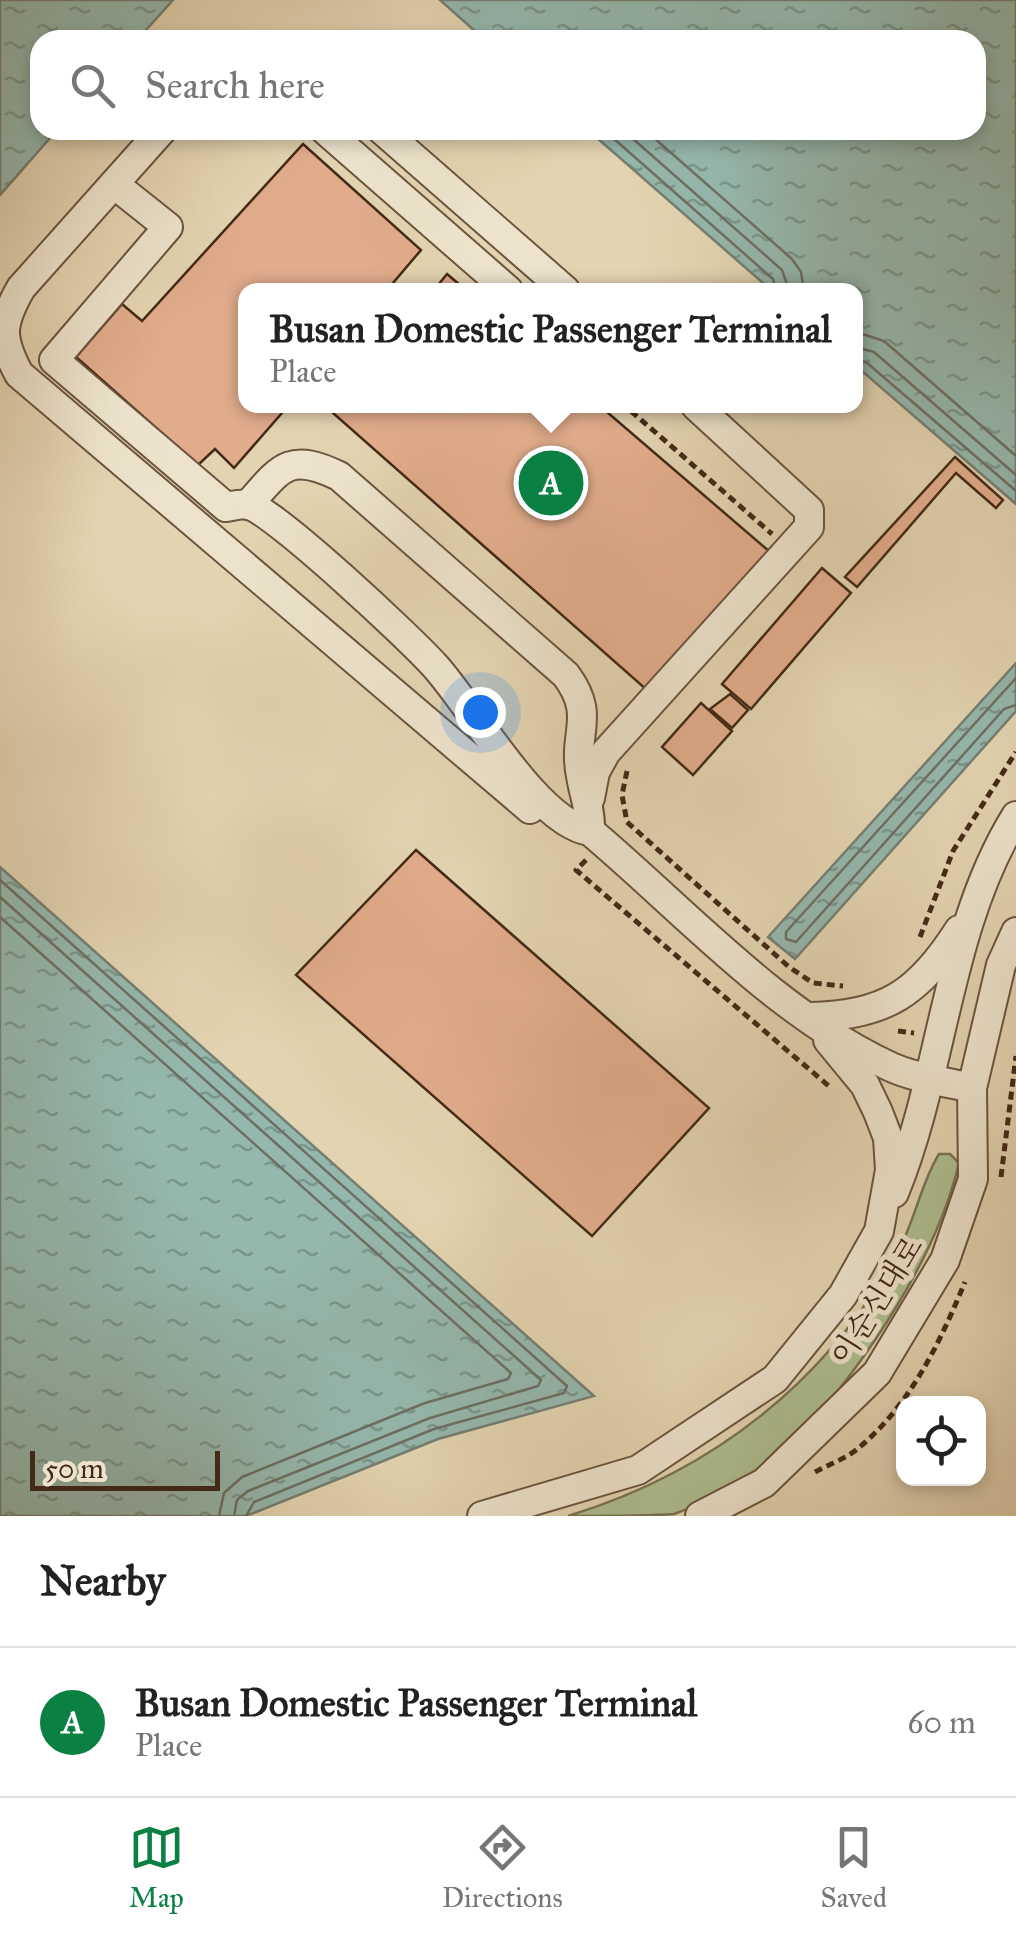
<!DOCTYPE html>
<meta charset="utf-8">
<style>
:root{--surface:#fff;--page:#f6f6f6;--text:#222;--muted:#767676;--line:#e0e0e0;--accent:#0b8043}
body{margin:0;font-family:"IM FELL Great Primer","Noto Serif KR",serif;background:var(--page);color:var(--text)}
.controls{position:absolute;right:30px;bottom:30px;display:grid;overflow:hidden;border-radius:20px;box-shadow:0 5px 15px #0003}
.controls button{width:90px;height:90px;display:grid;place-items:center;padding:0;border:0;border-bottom:2px solid var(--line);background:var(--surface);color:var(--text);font:50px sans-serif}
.scale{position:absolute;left:30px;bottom:25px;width:190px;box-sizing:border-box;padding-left:10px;border:5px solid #442917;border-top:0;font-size:28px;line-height:35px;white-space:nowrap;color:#442917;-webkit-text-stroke:8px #ede3cc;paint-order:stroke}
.you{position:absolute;left:480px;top:712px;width:35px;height:35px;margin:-25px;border:8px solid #fff;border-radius:50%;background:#1a73e8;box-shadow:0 0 0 15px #1a73e833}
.badge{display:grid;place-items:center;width:65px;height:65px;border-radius:50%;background:var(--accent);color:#fff;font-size:32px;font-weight:700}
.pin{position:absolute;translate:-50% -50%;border:5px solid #fff;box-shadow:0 2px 10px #0006}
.popup{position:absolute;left:238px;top:283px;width:625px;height:130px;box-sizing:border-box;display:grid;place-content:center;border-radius:20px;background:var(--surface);filter:drop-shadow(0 2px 8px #0005);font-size:32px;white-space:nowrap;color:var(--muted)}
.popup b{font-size:38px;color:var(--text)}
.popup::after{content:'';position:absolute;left:50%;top:100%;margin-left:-20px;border:20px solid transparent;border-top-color:var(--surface)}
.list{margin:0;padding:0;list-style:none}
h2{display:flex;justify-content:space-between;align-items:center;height:130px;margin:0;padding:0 40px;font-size:42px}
h2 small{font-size:32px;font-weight:400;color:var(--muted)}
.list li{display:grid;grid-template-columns:65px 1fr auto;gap:30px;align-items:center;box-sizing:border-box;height:150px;padding:0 40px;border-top:2px solid var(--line)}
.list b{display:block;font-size:38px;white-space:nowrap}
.list p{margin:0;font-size:32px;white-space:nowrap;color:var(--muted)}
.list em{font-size:32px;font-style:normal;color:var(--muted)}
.icon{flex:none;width:55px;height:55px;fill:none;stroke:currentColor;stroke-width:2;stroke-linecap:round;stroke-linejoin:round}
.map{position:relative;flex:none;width:1016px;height:1516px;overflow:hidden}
.search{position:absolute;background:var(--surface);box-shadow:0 5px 15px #0003;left:30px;right:30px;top:30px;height:110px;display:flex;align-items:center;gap:25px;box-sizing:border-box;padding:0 35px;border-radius:30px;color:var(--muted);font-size:38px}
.sheet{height:280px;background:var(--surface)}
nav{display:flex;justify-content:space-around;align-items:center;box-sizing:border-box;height:140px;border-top:2px solid var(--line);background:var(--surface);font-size:28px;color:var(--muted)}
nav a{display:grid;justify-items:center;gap:5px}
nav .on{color:var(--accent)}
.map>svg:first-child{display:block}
</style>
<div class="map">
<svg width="1016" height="1516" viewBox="0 0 1016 1516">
<defs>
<pattern id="water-ripples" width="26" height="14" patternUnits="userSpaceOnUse" patternTransform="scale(2.5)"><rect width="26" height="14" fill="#95b8ae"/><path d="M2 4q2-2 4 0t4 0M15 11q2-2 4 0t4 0" fill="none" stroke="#7b968d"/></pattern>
</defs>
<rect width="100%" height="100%" fill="#e3d4b1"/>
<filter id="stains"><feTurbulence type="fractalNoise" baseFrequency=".002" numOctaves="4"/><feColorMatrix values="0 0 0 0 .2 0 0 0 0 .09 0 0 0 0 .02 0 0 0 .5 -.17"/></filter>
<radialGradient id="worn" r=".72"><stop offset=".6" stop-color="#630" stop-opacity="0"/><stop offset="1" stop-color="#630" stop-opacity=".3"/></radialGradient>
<path fill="#aebe90" stroke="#797454" stroke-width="2.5" d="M939,1154H950L959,1163C937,1257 867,1361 803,1432C776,1461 712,1501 674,1514C649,1516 596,1516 568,1516C712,1472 831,1380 901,1245C916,1216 922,1181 939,1154Z"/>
<g fill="url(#water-ripples)" stroke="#757f72" stroke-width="2.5">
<polygon points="0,0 173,0 137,40 40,40 40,130 57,130 0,195"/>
<polygon points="440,0 1016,0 1016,504 856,366 856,290 771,290 588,130 976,130 976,40 485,40"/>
<polygon points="1016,663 1016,711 795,959 768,937"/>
<polygon points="0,867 594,1396 438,1439 246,1516 0,1516"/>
</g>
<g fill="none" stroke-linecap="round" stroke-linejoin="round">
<g stroke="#6c7062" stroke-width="2.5">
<polyline points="604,130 773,279 776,290"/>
<polyline points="623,130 782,270 789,290"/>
<polyline points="645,130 792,259 801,272 804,290"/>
<polyline points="856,332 884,341 1016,456"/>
<polyline points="856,347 874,352 1016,475"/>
<polyline points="856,360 866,362 1016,491"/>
<polyline points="1016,678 786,932 786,939 796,942 1004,709 1016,705"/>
<polyline points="0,880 567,1386 564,1393 434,1429 254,1502 246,1516"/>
<polyline points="0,897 541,1380 538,1386 430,1418 248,1491 237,1500 234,1516"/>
<polyline points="0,917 511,1373 508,1379 425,1403 242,1477 224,1493 219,1516"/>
</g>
</g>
<g fill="#e1ac8b" stroke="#442917" stroke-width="2.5">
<polygon points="303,144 421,250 387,290 246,290 246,406 288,406 234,468 215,449 198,465 76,357 122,304 142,321"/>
<polygon points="447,274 466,290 434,290"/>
<polygon points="340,406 600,406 770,552 648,691 333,413"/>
<polygon points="955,457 1003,500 996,508 956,473 857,587 845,577"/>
<polygon points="822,568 851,593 751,709 722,684"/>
<polygon points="730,694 748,710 732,728 710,709"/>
<polygon points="701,703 732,731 693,775 662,747"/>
<polygon points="416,850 709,1108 592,1236 296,975"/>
</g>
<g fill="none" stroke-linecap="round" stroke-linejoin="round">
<g stroke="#6c543e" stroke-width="32">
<g id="minor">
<path d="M162,130L21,288C0,325 0,338 19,374L530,809"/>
<polyline points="325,130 508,290"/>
<polyline points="382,130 565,290"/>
<path d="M114,184L168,227L54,360L226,507C232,506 243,503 249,505C275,512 411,639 435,666C471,705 537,824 590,831C686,912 776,1014 891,1067C915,1078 946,1082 972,1088"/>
<path d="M248,505C281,467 289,452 339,476L566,675C597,717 572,732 581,776C584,796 591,810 590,831"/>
<polyline points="590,798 595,772 606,752 809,527 809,510 696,406"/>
<path d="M810,1017C885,1016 919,993 959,930"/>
<path d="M894,1193C944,1071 946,929 1016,816"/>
<polyline points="482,1516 638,1470 775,1379 843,1295 879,1231 890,1170 888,1138 878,1112 865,1085 828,1040"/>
<polyline points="700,1516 764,1483 877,1373 945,1260 973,1179 972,1088 1001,965 1016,932"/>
</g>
</g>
<g stroke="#442917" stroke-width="5" stroke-dasharray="8 5" stroke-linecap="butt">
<polyline points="631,411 772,534"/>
<polyline points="627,771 622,795 627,822 789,967 813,983 843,986"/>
<polyline points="586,860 576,870 830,1087"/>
<polyline points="920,937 953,851 1016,752"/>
<polyline points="898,1031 914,1033"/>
<polyline points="1001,1177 1016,1056"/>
<path d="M815,1472C830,1464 850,1457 862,1445C912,1402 940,1342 965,1282"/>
</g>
<use href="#minor" stroke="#ede3cc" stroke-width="28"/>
</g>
<g text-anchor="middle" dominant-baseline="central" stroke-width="10" stroke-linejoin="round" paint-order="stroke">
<g font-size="30" fill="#442917" stroke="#ede3cc">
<text transform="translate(877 1301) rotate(-58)">이순신대로</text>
</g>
</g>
<rect width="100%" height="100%" filter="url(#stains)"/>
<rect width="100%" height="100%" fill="url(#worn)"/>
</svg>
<div class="controls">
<button><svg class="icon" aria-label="locate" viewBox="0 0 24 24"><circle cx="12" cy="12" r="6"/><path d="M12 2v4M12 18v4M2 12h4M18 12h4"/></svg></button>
</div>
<div class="scale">50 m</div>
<div class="you"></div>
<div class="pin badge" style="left:551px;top:483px">A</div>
<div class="popup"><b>Busan Domestic Passenger Terminal</b>Place</div>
<div class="search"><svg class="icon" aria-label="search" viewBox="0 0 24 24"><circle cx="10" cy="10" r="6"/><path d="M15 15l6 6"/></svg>Search here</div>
</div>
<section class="sheet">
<h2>Nearby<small></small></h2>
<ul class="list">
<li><span class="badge">A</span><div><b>Busan Domestic Passenger Terminal</b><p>Place</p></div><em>60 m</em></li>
</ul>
</section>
<nav>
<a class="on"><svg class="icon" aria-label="map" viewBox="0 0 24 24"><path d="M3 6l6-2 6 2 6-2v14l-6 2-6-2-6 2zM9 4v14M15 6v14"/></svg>Map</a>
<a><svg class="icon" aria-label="directions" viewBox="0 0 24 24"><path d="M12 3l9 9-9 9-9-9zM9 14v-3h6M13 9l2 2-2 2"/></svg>Directions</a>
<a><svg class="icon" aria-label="saved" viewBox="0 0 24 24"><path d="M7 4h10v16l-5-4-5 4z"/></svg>Saved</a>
</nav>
